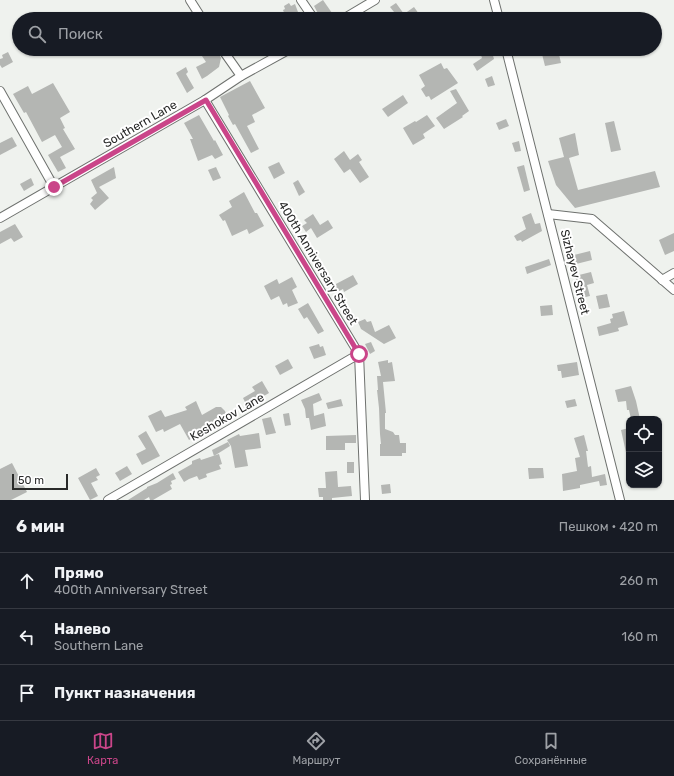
<!DOCTYPE html>
<html lang="ru">
<meta charset="utf-8">
<style>
:root{--surface:#171b24;--page:#20242c;--text:#f1f3f6;--muted:#9ea1a6;--line:#363941;--accent:#ca4589}
body{margin:0;font-family:Rubik,sans-serif;background:var(--page);color:var(--text)}
.controls{position:absolute;right:12px;bottom:12px;display:grid;overflow:hidden;border-radius:8px;box-shadow:0 1px 3px #0004}
.controls button{width:36px;height:36px;display:grid;place-items:center;padding:0;border:0;border-bottom:1px solid var(--line);background:var(--surface);color:var(--text);font:20px sans-serif}
.scale{position:absolute;left:12px;bottom:10px;width:56px;box-sizing:border-box;padding-left:4px;border:2px solid #292a29;border-top:0;font-size:11px;line-height:14px;white-space:nowrap;color:#292a29;-webkit-text-stroke:3px #fff;paint-order:stroke}
.stop{position:absolute;width:12px;height:12px;margin:-9px;border:3px solid #ca4589;border-radius:50%;background:#fff}
.stop.end{background:#ca4589;border-color:#fff;box-shadow:0 1px 4px #0008}
.list{margin:0;padding:0;list-style:none}
h2{display:flex;justify-content:space-between;align-items:center;height:52px;margin:0;padding:0 16px;font-size:17px}
h2 small{font-size:13px;font-weight:400;color:var(--muted)}
.list li{display:grid;grid-template-columns:26px 1fr auto;gap:12px;align-items:center;box-sizing:border-box;height:56px;padding:0 16px;border-top:1px solid var(--line)}
.list b{display:block;font-size:15px;white-space:nowrap}
.list p{margin:0;font-size:13px;white-space:nowrap;color:var(--muted)}
.list em{font-size:13px;font-style:normal;color:var(--muted)}
.icon{flex:none;width:22px;height:22px;fill:none;stroke:currentColor;stroke-width:2;stroke-linecap:round;stroke-linejoin:round}
.map{position:relative;flex:none;width:674px;height:500px;overflow:hidden}
.search{position:absolute;background:var(--surface);box-shadow:0 1px 3px #0004;left:12px;right:12px;top:12px;height:44px;display:flex;align-items:center;gap:10px;box-sizing:border-box;padding:0 14px;border-radius:22px;color:var(--muted);font-size:15px}
.sheet{height:220px;background:var(--surface)}
nav{display:flex;justify-content:space-around;align-items:center;box-sizing:border-box;height:56px;border-top:1px solid var(--line);background:var(--surface);font-size:11px;color:var(--muted)}
nav a{display:grid;justify-items:center;gap:2px}
nav .on{color:var(--accent)}
.map>svg:first-child{display:block}
</style>
<div class="map">
<svg width="674" height="500" viewBox="0 0 674 500">
<rect width="100%" height="100%" fill="#eff2ee"/>
<g fill="#b4b6b3">
<polygon points="323,0 332,13 321,19 314,6"/>
<polygon points="289,3 291,6 295,4 298,12 286,18 283,10 285,9 284,6"/>
<polygon points="396,3 404,14 414,7 419,14 412,19 380,19 394,12 390,7"/>
<polygon points="205,49 216,49 221,58 219,67 207,76 202,79 196,67 206,62 200,53"/>
<polygon points="479,49 491,49 494,59 477,71 473,64 482,58"/>
<polygon points="558,50 561,63 545,66 542,54"/>
<polygon points="8,52 13,62 2,68 0,65 0,59 3,58 2,55"/>
<polygon points="441,63 444,69 447,68 458,83 431,100 429,96 426,97 421,89 425,86 419,75"/>
<polygon points="186,67 188,72 186,74 194,88 187,93 176,73"/>
<polygon points="492,76 495,85 488,87 485,79"/>
<polygon points="250,81 265,108 252,115 255,122 247,126 259,149 251,153 235,124 233,125 228,116 229,115 220,97"/>
<polygon points="53,83 70,112 60,118 65,128 63,129 75,149 60,157 66,168 58,172 48,155 62,147 55,135 42,142 26,112 24,113 13,94 28,86 32,94"/>
<polygon points="456,89 469,111 462,116 463,117 444,129 436,118 457,103 450,91"/>
<polygon points="403,95 408,103 388,117 382,109"/>
<polygon points="199,115 214,141 215,140 223,155 215,159 212,155 198,161 190,139 193,139 184,123"/>
<polygon points="427,115 435,126 423,134 425,138 413,145 403,128 415,121 416,122"/>
<polygon points="506,119 509,126 499,130 496,123"/>
<polygon points="614,121 621,150 611,152 605,123"/>
<polygon points="575,133 579,155 569,158 578,190 655,171 660,187 575,208 556,185 548,161 564,157 559,138"/>
<polygon points="12,137 17,146 0,155 0,143"/>
<polygon points="519,141 521,151 515,152 512,143"/>
<polygon points="344,151 350,160 358,154 362,160 359,162 369,177 360,183 350,169 344,173 334,159"/>
<polygon points="279,162 285,173 274,179 268,167"/>
<polygon points="524,165 530,190 524,192 517,167"/>
<polygon points="114,167 116,178 99,187 109,198 95,210 90,204 93,200 91,198 97,193 91,180"/>
<polygon points="216,167 221,178 213,181 208,170"/>
<polygon points="31,178 34,185 24,191 20,184"/>
<polygon points="298,180 305,192 299,196 293,183"/>
<polygon points="244,192 255,213 257,213 264,226 249,234 247,229 232,236 225,220 223,221 219,215 232,207 229,201"/>
<polygon points="531,213 535,224 540,223 542,231 522,242 521,240 517,241 514,236 526,229 522,217"/>
<polygon points="313,214 320,225 328,220 333,228 317,238 311,228 306,232 302,226 307,223 304,220"/>
<polygon points="15,224 23,237 14,242 11,238 0,244 0,232"/>
<polygon points="674,233 674,251 665,255 659,240"/>
<polygon points="590,251 592,260 572,265 570,256"/>
<polygon points="549,259 551,265 527,274 525,267"/>
<polygon points="591,272 594,283 587,285 590,296 581,298 575,276"/>
<polygon points="353,275 358,284 344,292 343,289 337,292 334,285"/>
<polygon points="292,277 297,287 292,290 298,303 288,307 287,303 283,305 279,296 271,300 264,286 277,279 279,284"/>
<polygon points="607,294 610,307 599,309 596,296"/>
<polygon points="308,303 324,331 318,334 307,317 304,319 298,309"/>
<polygon points="552,305 553,315 541,316 540,306"/>
<polygon points="624,311 628,325 618,328 619,331 599,336 597,327 611,323 610,319 613,318 612,314"/>
<polygon points="365,319 367,322 371,321 375,332 389,325 396,338 384,344 361,329 358,322"/>
<polygon points="371,342 375,351 370,354 365,344"/>
<polygon points="319,344 320,347 323,346 326,355 314,359 309,347"/>
<polygon points="288,359 293,368 280,375 275,366"/>
<polygon points="388,360 388,363 392,362 395,381 383,382 386,413 385,413 385,429 393,432 395,435 399,435 400,443 406,443 406,453 402,453 402,456 380,456 380,444 381,444 380,434 379,408 377,390 378,390 377,376 381,376 378,362"/>
<polygon points="577,362 579,375 562,378 561,371 558,371 557,365"/>
<polygon points="262,381 269,393 247,406 243,398 255,391 252,387"/>
<polygon points="631,386 636,401 640,419 631,419 629,410 627,410 626,401 618,402 615,390"/>
<polygon points="319,393 322,400 313,404 314,416 324,413 326,426 311,430 309,418 306,418 305,409 301,400"/>
<polygon points="341,399 343,406 328,409 326,403"/>
<polygon points="575,399 577,406 567,408 565,401"/>
<polygon points="196,401 202,415 216,407 221,407 225,411 228,418 193,436 194,437 189,440 180,424 164,432 163,429 156,432 148,416 161,410 165,417 187,410 185,407"/>
<polygon points="289,413 291,425 285,426 283,414"/>
<polygon points="271,417 276,433 266,435 262,419"/>
<polygon points="629,428 629,457 627,457 621,430"/>
<polygon points="146,431 160,456 142,465 136,454 146,449 138,436"/>
<polygon points="259,433 261,448 245,450 248,466 235,468 231,446 227,440 239,434 240,436"/>
<polygon points="356,435 356,443 345,443 345,450 326,450 326,436"/>
<polygon points="584,435 588,451 586,451 588,467 591,466 592,477 605,474 607,485 600,486 599,481 580,485 580,488 563,491 562,474 577,471 575,458 580,457 574,438"/>
<polygon points="228,442 230,446 214,456 212,450"/>
<polygon points="219,454 222,464 219,465 221,469 206,474 207,477 199,480 197,476 189,479 184,482 178,472 192,464 192,461 200,458 201,460"/>
<rect x="347" y="462" width="7" height="11"/>
<polygon points="12,463 27,492 11,500 0,500 0,469"/>
<polygon points="127,466 132,474 120,481 115,473"/>
<polygon points="96,468 100,475 96,477 98,480 91,483 98,496 90,500 78,478"/>
<polygon points="528,468 543,468 544,478 529,479"/>
<polygon points="337,471 338,487 351,486 352,496 332,498 332,500 323,500 323,497 319,497 318,488 326,488 325,472"/>
<polygon points="173,473 176,479 171,481 172,484 170,485 172,489 153,500 150,500 149,497 144,500 128,500 147,488 147,487 157,483"/>
<polygon points="390,484 391,493 382,494 381,485"/>
</g>
<g fill="none" stroke-linecap="round" stroke-linejoin="round">
<g stroke="#6e716e" stroke-width="10">
<g id="street">
<polyline points="190,0 202,19"/>
<polyline points="301,0 314,19"/>
<polyline points="494,0 499,19"/>
<polyline points="343,19 375,0"/>
<polyline points="222,49 241,76"/>
<polyline points="506,49 620,500"/>
<polyline points="0,91 54,187"/>
<polyline points="205,100 359,354 365,500"/>
<polyline points="548,214 592,219 674,290"/>
<polyline points="0,218 205,100 241,76 290,49"/>
<polyline points="662,280 674,273"/>
<polyline points="108,500 359,354"/>
</g>
</g>
<use href="#street" stroke="#fff" stroke-width="8"/>
</g>
<g fill="none" stroke-linecap="round" stroke-linejoin="round">
<polyline stroke="#ca4589" stroke-width="5" points="54,187 206,100 359,354"/>
</g>
<g text-anchor="middle" dominant-baseline="central" stroke-width="4" stroke-linejoin="round" paint-order="stroke">
<g font-size="12" fill="#292a29" stroke="#fff">
<text transform="translate(140 124) rotate(-30)">Southern Lane</text>
<text transform="translate(318 263) rotate(59)">400th Anniversary Street</text>
<text transform="translate(575 272) rotate(76)">Sizhayev Street</text>
<text transform="translate(227 417) rotate(-30)">Keshokov Lane</text>
</g>
</g>
</svg>
<div class="controls">
<button><svg class="icon" aria-label="locate" viewBox="0 0 24 24"><circle cx="12" cy="12" r="6"/><path d="M12 2v4M12 18v4M2 12h4M18 12h4"/></svg></button>
<button><svg class="icon" aria-label="layers" viewBox="0 0 24 24"><path d="M12 4l9 5-9 5-9-5zM3 14l9 5 9-5"/></svg></button>
</div>
<div class="scale">50 m</div>
<div class="stop" style="left:359px;top:354px"></div>
<div class="stop end" style="left:54px;top:187px"></div>
<div class="search"><svg class="icon" aria-label="search" viewBox="0 0 24 24"><circle cx="10" cy="10" r="6"/><path d="M15 15l6 6"/></svg>Поиск</div>
</div>
<section class="sheet">
<h2>6 мин<small>Пешком · 420 m</small></h2>
<ul class="list">
<li><svg class="icon" aria-label="ahead" viewBox="0 0 24 24"><path d="M12 20V5M6 11l6-6 6 6"/></svg><div><b>Прямо</b><p>400th Anniversary Street</p></div><em>260 m</em></li>
<li><svg class="icon" aria-label="left" viewBox="0 0 24 24"><path d="M17 20v-9H6M10 6l-5 5 5 5"/></svg><div><b>Налево</b><p>Southern Lane</p></div><em>160 m</em></li>
<li><svg class="icon" aria-label="arrive" viewBox="0 0 24 24"><path d="M6 21V4h12l-3 4 3 4H6"/></svg><div><b>Пункт назначения</b></div></li>
</ul>
</section>
<nav>
<a class="on"><svg class="icon" aria-label="map" viewBox="0 0 24 24"><path d="M3 6l6-2 6 2 6-2v14l-6 2-6-2-6 2zM9 4v14M15 6v14"/></svg>Карта</a>
<a><svg class="icon" aria-label="directions" viewBox="0 0 24 24"><path d="M12 3l9 9-9 9-9-9zM9 14v-3h6M13 9l2 2-2 2"/></svg>Маршрут</a>
<a><svg class="icon" aria-label="saved" viewBox="0 0 24 24"><path d="M7 4h10v16l-5-4-5 4z"/></svg>Сохранённые</a>
</nav>
